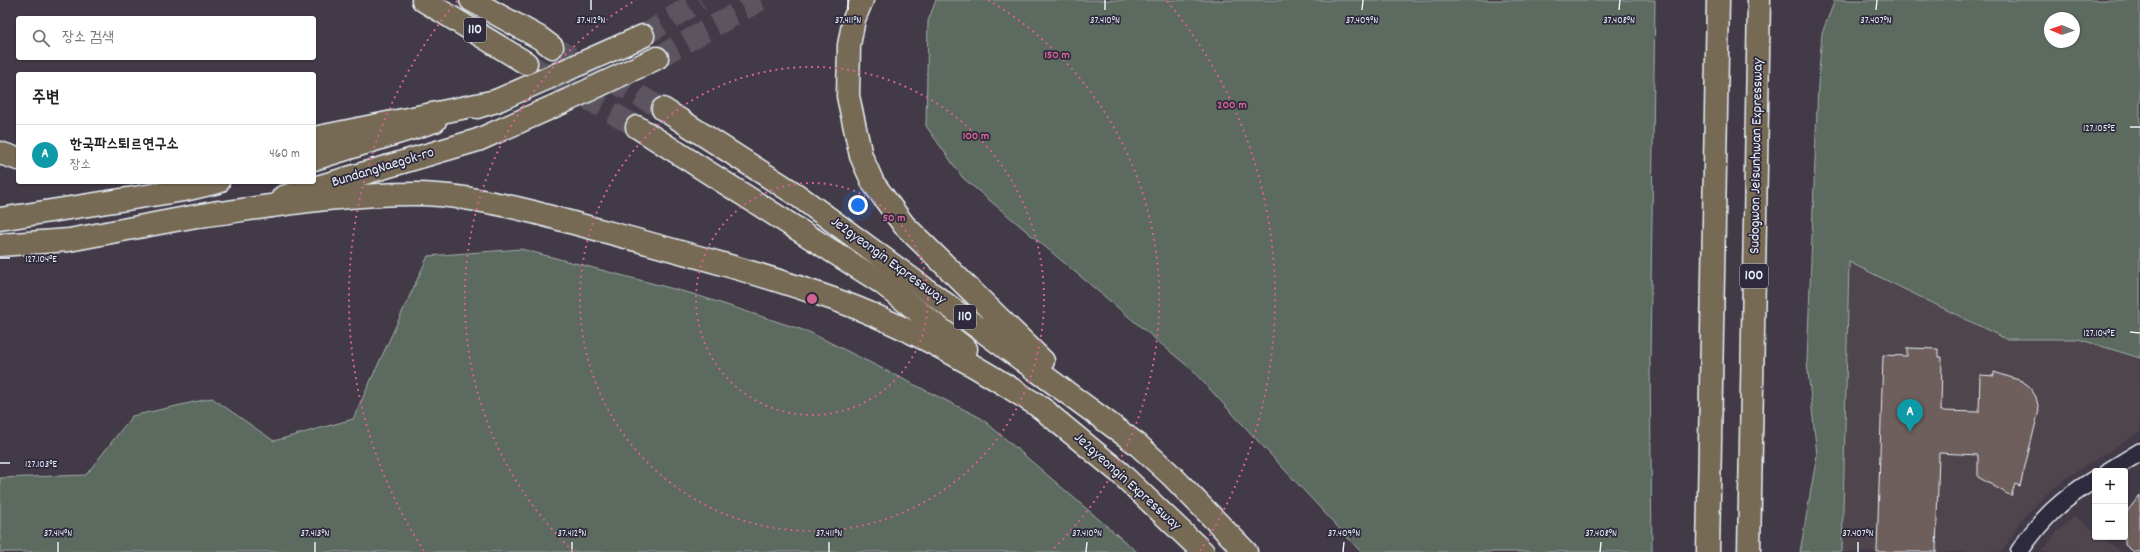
<!DOCTYPE html>
<html lang="ko">
<meta charset="utf-8">
<style>
:root{--surface:#fff;--page:#f6f6f6;--text:#202124;--muted:#757577;--line:#e0e0e0;--accent:#84575d}
body{margin:0;font-family:Dekko,"Poor Story",sans-serif;background:var(--page);color:var(--text)}
.controls{position:absolute;right:12px;bottom:12px;display:grid;overflow:hidden;border-radius:4px;box-shadow:0 1px 3px #0004}
.controls button{width:36px;height:36px;display:grid;place-items:center;padding:0;border:0;border-bottom:1px solid var(--line);background:var(--surface);color:var(--text);font:20px sans-serif}
.compass{position:absolute;left:2044px;top:12px;width:36px;height:36px;border-radius:50%;background:var(--surface);box-shadow:0 1px 3px #0004;rotate:272deg}
.you{position:absolute;left:858px;top:205px;width:14px;height:14px;margin:-10px;border:3px solid #fff;border-radius:50%;background:#1a73e8;box-shadow:0 0 0 6px #1a73e833}
.badge{display:grid;place-items:center;width:26px;height:26px;border-radius:50%;background:var(--accent);color:#fff;font-size:13px;font-weight:700}
.pin{position:absolute;translate:-50% -33px;filter:drop-shadow(0 1px 2px #0008)}
.pin::after{content:'';position:absolute;top:21px;width:14px;height:12px;background:inherit;clip-path:polygon(0 0,100% 0,50% 100%)}
.list{margin:0;padding:0;list-style:none}
h2{display:flex;justify-content:space-between;align-items:center;height:52px;margin:0;padding:0 16px;font-size:17px}
h2 small{font-size:13px;font-weight:400;color:var(--muted)}
.list li{display:grid;grid-template-columns:26px 1fr auto;gap:12px;align-items:center;box-sizing:border-box;height:60px;padding:0 16px;border-top:1px solid var(--line)}
.list b{display:block;font-size:15px;white-space:nowrap}
.list p{margin:0;font-size:13px;white-space:nowrap;color:var(--muted)}
.list em{font-size:13px;font-style:normal;color:var(--muted)}
.icon{flex:none;width:22px;height:22px;fill:none;stroke:currentColor;stroke-width:2;stroke-linecap:round;stroke-linejoin:round}
.map{position:relative;flex:none;width:2140px;height:552px;overflow:hidden}
.search{position:absolute;background:var(--surface);box-shadow:0 1px 3px #0004;left:16px;top:16px;width:300px;height:44px;display:flex;align-items:center;gap:10px;box-sizing:border-box;padding:0 14px;border-radius:4px;color:var(--muted);font-size:15px}
.panel{position:absolute;background:var(--surface);box-shadow:0 1px 3px #0004;left:16px;top:72px;width:300px;height:112px;border-radius:4px}
.map>svg:first-child{display:block}
</style>
<div class="map">
<svg width="2140" height="552" viewBox="0 0 2140 552">
<rect width="100%" height="100%" fill="#423a46"/>
<filter id="ink" filterUnits="userSpaceOnUse"><feTurbulence type="fractalNoise" baseFrequency=".025" numOctaves="2"/><feDisplacementMap in="SourceGraphic" scale="8" xChannelSelector="R" yChannelSelector="G"/><feConvolveMatrix kernelMatrix="1 2 1 2 8 2 1 2 1" color-interpolation-filters="sRGB"/></filter>
<g filter="url(#ink)">
<g fill="#4f454d">
<polygon points="1849,261 2006,339 2078,339 2140,358 2140,432 2068,477 2046,494 2022,519 2002,552 1842,552"/>
<polygon points="2075,516 2095,531 2095,537 2102,537 2121,552 2041,552 2057,532"/>
</g>
<g fill="#5c6b61" stroke="#a2aeac" fill-rule="evenodd">
<polygon points="936,0 1655,0 1650,361 1652,552 1361,552 1191,369 963,178 926,126 928,21"/>
<path d="M1835,0H2140V358L2078,339H2006L1849,262L1842,552H1800L1817,455L1807,362L1818,84L1822,33ZM2050,18H2074V42H2050Z"/>
<polygon points="521,249 693,294 809,332 981,418 1137,552 0,552 0,478 86,475 132,416 212,398 274,441 353,419 428,256"/>
</g>
<g fill="#6e5e5c" stroke="#e8f1f8">
<polygon points="1907,348 1938,349 1938,357 1942,357 1941,411 1979,412 1980,375 1994,376 1994,372 2022,381 2029,386 2036,397 2039,410 2020,486 2015,484 2011,496 1978,477 1978,455 1939,453 1936,552 1877,552 1883,355 1907,356"/>
<polygon points="2140,495 2140,552 2134,552 2125,545 2125,514"/>
</g>
<g fill="none" stroke-linecap="round" stroke-linejoin="round">
<g stroke="#5b5561" stroke-width="22" stroke-dasharray="22 11" stroke-linecap="butt">
<polyline points="643,36 700,0"/>
<polyline points="657,58 760,0"/>
</g>
<g stroke="#5b5561" stroke-width="22" stroke-dasharray="22 11" stroke-linecap="butt">
<polyline points="552,47 663,109"/>
<polyline points="526,63 637,127"/>
</g>
<g stroke="#e8f1f8" stroke-width="20">
<g id="minor">
<polyline points="2109,471 2140,452"/>
<path d="M2019,552C2041,519 2061,500 2095,479"/>
</g>
</g>
<g stroke="#e8f1f8" stroke-width="25">
<g id="trunk">
<polyline points="477,107 496,101 643,36"/>
<polyline points="314,159 435,121"/>
<polyline points="283,197 478,140 568,100 657,58"/>
<polyline points="0,219 184,190 218,182"/>
<polyline points="0,245 69,240 218,212"/>
</g>
</g>
<g stroke="#e8f1f8" stroke-width="25">
<g id="motorway">
<polyline points="423,0 526,63"/>
<polyline points="471,0 540,38 552,47"/>
<polyline points="862,0 854,19 849,45 848,96 861,156 873,183 904,225 1043,361"/>
<polyline points="663,109 797,195 1137,444 1171,475 1246,552"/>
<polyline points="637,127 882,283 966,349"/>
<polyline points="314,138 496,101"/>
<polyline points="0,153 18,159"/>
<path d="M200,216C273,206 347,193 421,194C459,195 497,203 533,212C634,240 737,265 836,300C911,327 980,367 1047,412"/>
<polyline points="1035,403 1119,472 1203,552"/>
<polyline points="1708,552 1718,0"/>
<polyline points="1749,552 1759,0"/>
</g>
</g>
<use href="#minor" stroke="#2f2a3d" stroke-width="17"/>
<use href="#trunk" stroke="#776a54" stroke-width="22"/>
<use href="#motorway" stroke="#776a54" stroke-width="22"/>
</g>
</g>
<path fill="none" stroke="#e8f1f8" stroke-width="1.5" d="M591,10V0M848,10V0M1105,10V0M1362,10L1363,0M1619,10L1620,0M1876,10L1877,0M2130,127H2140M0,258H10M2130,332L2140,333M0,463H10M58,552V542M315,552V542M572,552V542M829,552V542M1086,552L1087,542M1343,552L1344,542M1600,552L1601,542M1858,552V542"/>
<g fill="none" stroke="#cf6492" stroke-width="2" stroke-dasharray="2 4">
<circle cx="812" cy="299" r="116"/>
<circle cx="812" cy="299" r="232"/>
<path d="M573 551A347 347 0 0 1 636 0M988 0A347 347 0 0 1 1051 551"/>
<path d="M424 551A463 463 0 0 1 457 1M1167 1A463 463 0 0 1 1200 551"/>
</g>
<g text-anchor="middle" dominant-baseline="central" stroke-width="3.5" stroke-linejoin="round" paint-order="stroke">
<g fill="#2f2a3d" stroke="#b0b5c0" stroke-width="1">
<rect x="464" y="18" width="22" height="24" rx="3"/>
<rect x="1740" y="264" width="28" height="24" rx="3"/>
<rect x="954" y="305" width="22" height="24" rx="3"/>
</g>
<g font-size="14" font-weight="bold" fill="#e8f1f8">
<text x="475" y="30">110</text>
<text x="1754" y="276">100</text>
<text x="965" y="317">110</text>
</g>
<g font-size="15" fill="#e8f1f8" stroke="#2f2a3d">
<text transform="translate(1757 156) rotate(-89)">Sudogwon Je1sunhwan Expressway</text>
<text transform="translate(383 168) rotate(-17)">BundangNaegok-ro</text>
<text transform="translate(888 261) rotate(36)">Je2gyeongin Expressway</text>
<text transform="translate(1127 482) rotate(42)">Je2gyeongin Expressway</text>
</g>
</g>
<g font-size="10" text-anchor="middle" fill="#e8f1f8" stroke="#2f2a3d" stroke-width="3.5" stroke-linejoin="round" paint-order="stroke">
<text x="591" y="23">37.412°N</text>
<text x="848" y="23">37.411°N</text>
<text x="1105" y="23">37.410°N</text>
<text x="1362" y="23">37.409°N</text>
<text x="1619" y="23">37.408°N</text>
<text x="1876" y="23">37.407°N</text>
<text x="2099" y="131">127.105°E</text>
<text x="41" y="262">127.104°E</text>
<text x="2099" y="336">127.104°E</text>
<text x="41" y="467">127.103°E</text>
<text x="58" y="536">37.414°N</text>
<text x="315" y="536">37.413°N</text>
<text x="572" y="536">37.412°N</text>
<text x="829" y="536">37.411°N</text>
<text x="1087" y="536">37.410°N</text>
<text x="1344" y="536">37.409°N</text>
<text x="1601" y="536">37.408°N</text>
<text x="1858" y="536">37.407°N</text>
</g>
<circle cx="812" cy="299" r="6" fill="#cf6492" stroke="#2f2a3d" stroke-width="2"/>
<g font-size="12" text-anchor="middle" font-weight="bold" fill="#cf6492" stroke="#2f2a3d" stroke-width="3.5" stroke-linejoin="round" paint-order="stroke">
<text x="1057" y="58">150 m</text>
<text x="1232" y="108">200 m</text>
<text x="976" y="139">100 m</text>
<text x="894" y="221">50 m</text>
</g>
</svg>
<div class="controls">
<button>+</button>
<button>−</button>
</div>
<svg class="compass" viewBox="-18 -18 36 36"><path d="M0-13l5 13h-10z" fill="#e53935"/><path d="M0 13l5-13h-10z" fill="#757577"/></svg>
<div class="you"></div>
<div class="pin badge" style="left:1910px;top:432px;background:#0f9aa8">A</div>
<div class="search"><svg class="icon" aria-label="search" viewBox="0 0 24 24"><circle cx="10" cy="10" r="6"/><path d="M15 15l6 6"/></svg>장소 검색</div>
<section class="panel">
<h2>주변<small></small></h2>
<ul class="list">
<li><span class="badge" style="background:#0f9aa8">A</span><div><b>한국파스퇴르연구소</b><p>장소</p></div><em>460 m</em></li>
</ul>
</section>
</div>
